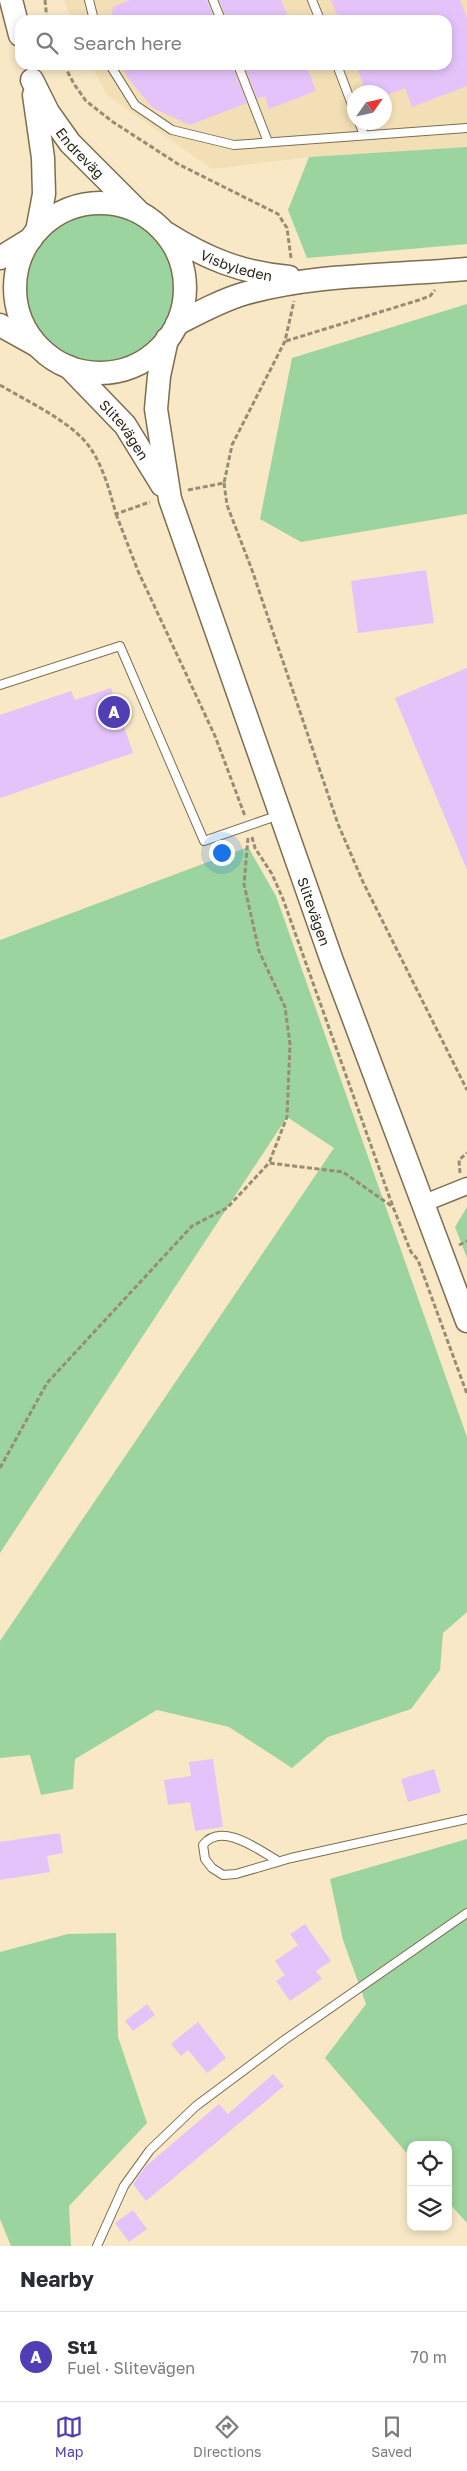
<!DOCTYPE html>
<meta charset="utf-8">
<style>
:root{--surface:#fff;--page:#f7f7f7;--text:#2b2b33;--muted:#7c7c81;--line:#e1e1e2;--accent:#513eb5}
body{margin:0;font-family:"Golos Text",sans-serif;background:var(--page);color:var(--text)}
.controls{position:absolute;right:15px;bottom:15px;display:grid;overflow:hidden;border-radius:10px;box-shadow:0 2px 8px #0003}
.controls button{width:45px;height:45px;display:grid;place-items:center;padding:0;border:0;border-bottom:1px solid var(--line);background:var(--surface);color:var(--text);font:25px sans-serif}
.compass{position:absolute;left:347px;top:85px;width:45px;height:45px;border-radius:50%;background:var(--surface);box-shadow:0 2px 8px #0003;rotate:56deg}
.you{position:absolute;left:221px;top:852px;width:18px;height:18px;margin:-12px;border:4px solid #fff;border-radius:50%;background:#1a73e8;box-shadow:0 0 0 8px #1a73e833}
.badge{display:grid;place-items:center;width:32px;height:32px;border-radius:50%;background:var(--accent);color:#fff;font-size:16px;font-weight:700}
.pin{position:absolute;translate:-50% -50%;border:2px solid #fff;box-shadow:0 1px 5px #0006}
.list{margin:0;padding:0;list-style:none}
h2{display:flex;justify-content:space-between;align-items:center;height:65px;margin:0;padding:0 20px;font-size:21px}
h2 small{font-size:16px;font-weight:400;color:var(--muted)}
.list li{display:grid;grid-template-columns:32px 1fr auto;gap:15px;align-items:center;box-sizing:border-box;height:90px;padding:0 20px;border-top:1px solid var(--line)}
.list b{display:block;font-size:19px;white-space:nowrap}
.list p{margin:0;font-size:16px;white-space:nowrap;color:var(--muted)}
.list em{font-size:16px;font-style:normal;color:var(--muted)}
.icon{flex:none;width:28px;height:28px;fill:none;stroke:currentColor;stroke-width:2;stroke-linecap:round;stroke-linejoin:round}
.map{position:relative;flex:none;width:467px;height:2246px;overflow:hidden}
.search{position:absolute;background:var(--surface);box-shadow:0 2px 8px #0003;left:15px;right:15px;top:15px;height:55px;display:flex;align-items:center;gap:12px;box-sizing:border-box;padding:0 18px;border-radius:15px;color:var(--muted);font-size:19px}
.sheet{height:155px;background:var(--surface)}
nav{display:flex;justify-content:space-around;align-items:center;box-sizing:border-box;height:70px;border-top:1px solid var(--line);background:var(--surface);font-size:14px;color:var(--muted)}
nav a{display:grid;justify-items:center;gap:2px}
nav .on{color:var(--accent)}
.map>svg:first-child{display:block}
</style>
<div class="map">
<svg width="467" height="2246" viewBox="0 0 467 2246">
<rect width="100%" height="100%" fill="#f8e8c6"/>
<path fill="#f3dfb6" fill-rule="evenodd" d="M64,0H467V147L309,157L212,169L107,95L91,65H447V20H71ZM354,92H384V122H354Z"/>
<g fill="#9bd49f">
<polygon points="467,147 467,244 307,258 288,210 309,157"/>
<circle cx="101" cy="287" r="75"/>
<polygon points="467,304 467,514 301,542 260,519 292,358"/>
<polygon points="248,847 276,896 467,1437 467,1612 443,1633 440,1670 411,1709 328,1737 292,1768 229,1727 157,1710 75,1759 73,1789 41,1795 30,1755 0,1758 0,1641 334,1148 287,1117 0,1553 0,940"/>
<polygon points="467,1207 467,1258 455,1227"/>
<polygon points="467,1839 467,2223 448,2202 448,2145 411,2145 411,2158 325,2058 366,2004 343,1940 330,1879"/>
<polygon points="116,1933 118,2037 147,2123 69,2206 71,2246 11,2246 0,2219 0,1952 68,1934"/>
</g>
<g fill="#e4c3fa">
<polygon points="130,0 207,0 215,20 111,20 113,7"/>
<polygon points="219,0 281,0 289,20 227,20"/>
<polygon points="331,0 460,0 467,18 467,86 412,107 405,88 384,96 384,92 366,92 356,65 447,65 447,20 339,20"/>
<polygon points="122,65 232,65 247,103 190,125 153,108 127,77"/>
<polygon points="244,65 306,65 316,91 269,109 265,96 257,99"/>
<polygon points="426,570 434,623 358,633 351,581"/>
<polygon points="467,668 467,870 395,698"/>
<polygon points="111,688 133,753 0,798 0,715 71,691 75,700"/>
<polygon points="213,1759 223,1827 195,1831 190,1802 168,1805 164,1780 191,1776 189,1762"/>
<polygon points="434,1769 441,1792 408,1802 401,1779"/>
<polygon points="60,1833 63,1853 47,1856 50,1872 0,1880 0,1842"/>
<polygon points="305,1924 331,1961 316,1971 322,1979 290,2001 276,1981 285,1975 275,1961 298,1945 290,1934"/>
<polygon points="147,2004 155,2015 133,2031 125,2021"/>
<polygon points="198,2022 226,2058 207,2073 188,2050 181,2056 171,2044"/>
<polygon points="273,2074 284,2086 146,2201 133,2184 146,2166 219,2104 228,2114"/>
<polygon points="133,2210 147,2229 129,2242 115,2223"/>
</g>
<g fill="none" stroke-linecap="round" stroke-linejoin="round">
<g stroke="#7c6e50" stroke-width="10">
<g id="service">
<polyline points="89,0 94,20"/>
<polyline points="213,0 221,20"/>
<polyline points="312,0 320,20"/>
<polyline points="110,65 135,105 172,130 234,145 467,128"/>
<polyline points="238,65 268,142"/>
<polyline points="337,65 354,110"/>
<polyline points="359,122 364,135"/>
<polyline points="0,685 120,646 204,841 279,815"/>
<path d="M278,1861C259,1850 221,1821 203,1845L205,1859L212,1868L223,1875L236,1874L291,1858L467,1819"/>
<polyline points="97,2246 124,2186 150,2150 196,2106 283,2041 467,1913"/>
</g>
</g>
<g stroke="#7c6e50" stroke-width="19">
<polyline id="minor" points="422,1204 467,1186"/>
</g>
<g stroke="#7c6e50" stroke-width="25">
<g id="secondary">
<polyline points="11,0 20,35"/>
<path id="s1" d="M32,80L48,112L70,143L137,210"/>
<polyline points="34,95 43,158 44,194 37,231"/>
<circle cx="100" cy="288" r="85"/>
<path id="s2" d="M166,233C206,258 241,273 289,277"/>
<polyline points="0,258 31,239"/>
<path d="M177,324C198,313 220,301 243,294C315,273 393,276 467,269"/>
<polyline points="0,325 36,345"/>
<path id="s3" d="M167,339L159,376L156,409L170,499L332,961L467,1321"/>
<path id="s4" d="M69,367L125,425L162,485"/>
</g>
</g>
<g stroke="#988c74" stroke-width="3" stroke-dasharray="5 2.5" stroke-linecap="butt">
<polyline points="45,0 47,20"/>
<polyline points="64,65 74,84 86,101 113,122 178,164 278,214 287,228 291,258"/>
<polyline points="286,341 419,300 430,296 435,290"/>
<path d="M0,385C28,402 73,422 91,449C104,469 110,492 116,514L150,502"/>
<polyline points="224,483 227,505 252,570 338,824 363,882 467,1090"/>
<polyline points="188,490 224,483 232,445 285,341 294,301"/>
<polyline points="116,514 138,571 215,736 245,816"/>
<polyline points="252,837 255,848 272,874 283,899 393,1207 411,1252 418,1260 467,1394"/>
<polyline points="248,838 244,884 259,951 285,1007 290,1044 287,1117 269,1163"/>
<polyline points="460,1173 459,1160 467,1153"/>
<polyline points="459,1245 467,1241"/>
<polyline points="0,1468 47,1383 192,1226 227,1208 269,1163 343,1172 393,1207"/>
</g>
<use href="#service" stroke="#fff" stroke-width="8"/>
<use href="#minor" stroke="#fff" stroke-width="16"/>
<use href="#secondary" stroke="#fff" stroke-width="22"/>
</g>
<g text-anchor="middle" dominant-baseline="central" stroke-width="4" stroke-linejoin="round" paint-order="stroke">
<g font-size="14" fill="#2a2417" stroke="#fff">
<text stroke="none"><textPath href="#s1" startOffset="88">Endreväg</textPath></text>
<text stroke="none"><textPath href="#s2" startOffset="78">Visbyleden</textPath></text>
<text stroke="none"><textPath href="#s4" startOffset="84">Slitevägen</textPath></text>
<text stroke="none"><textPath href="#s3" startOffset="599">Slitevägen</textPath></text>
</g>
</g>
</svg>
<div class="controls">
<button><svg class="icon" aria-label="locate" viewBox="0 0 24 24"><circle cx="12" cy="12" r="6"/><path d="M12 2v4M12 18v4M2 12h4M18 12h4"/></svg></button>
<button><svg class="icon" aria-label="layers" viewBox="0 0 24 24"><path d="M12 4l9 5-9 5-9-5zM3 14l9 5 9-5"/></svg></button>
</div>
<svg class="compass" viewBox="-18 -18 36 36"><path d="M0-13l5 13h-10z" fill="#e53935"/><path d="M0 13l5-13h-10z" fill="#7c7c81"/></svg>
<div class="you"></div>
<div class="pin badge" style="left:114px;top:712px">A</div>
<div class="search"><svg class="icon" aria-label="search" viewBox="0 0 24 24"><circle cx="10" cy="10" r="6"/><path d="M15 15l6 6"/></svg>Search here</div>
</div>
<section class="sheet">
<h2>Nearby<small></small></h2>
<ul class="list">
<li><span class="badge">A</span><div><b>St1</b><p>Fuel · Slitevägen</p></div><em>70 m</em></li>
</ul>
</section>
<nav>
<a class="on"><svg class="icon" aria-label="map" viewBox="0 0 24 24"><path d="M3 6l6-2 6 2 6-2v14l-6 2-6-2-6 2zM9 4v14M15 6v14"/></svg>Map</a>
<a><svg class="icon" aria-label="directions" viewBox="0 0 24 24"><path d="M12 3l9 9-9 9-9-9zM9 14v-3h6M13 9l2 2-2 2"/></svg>Directions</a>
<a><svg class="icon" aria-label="saved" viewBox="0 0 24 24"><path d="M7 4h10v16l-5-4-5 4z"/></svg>Saved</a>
</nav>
